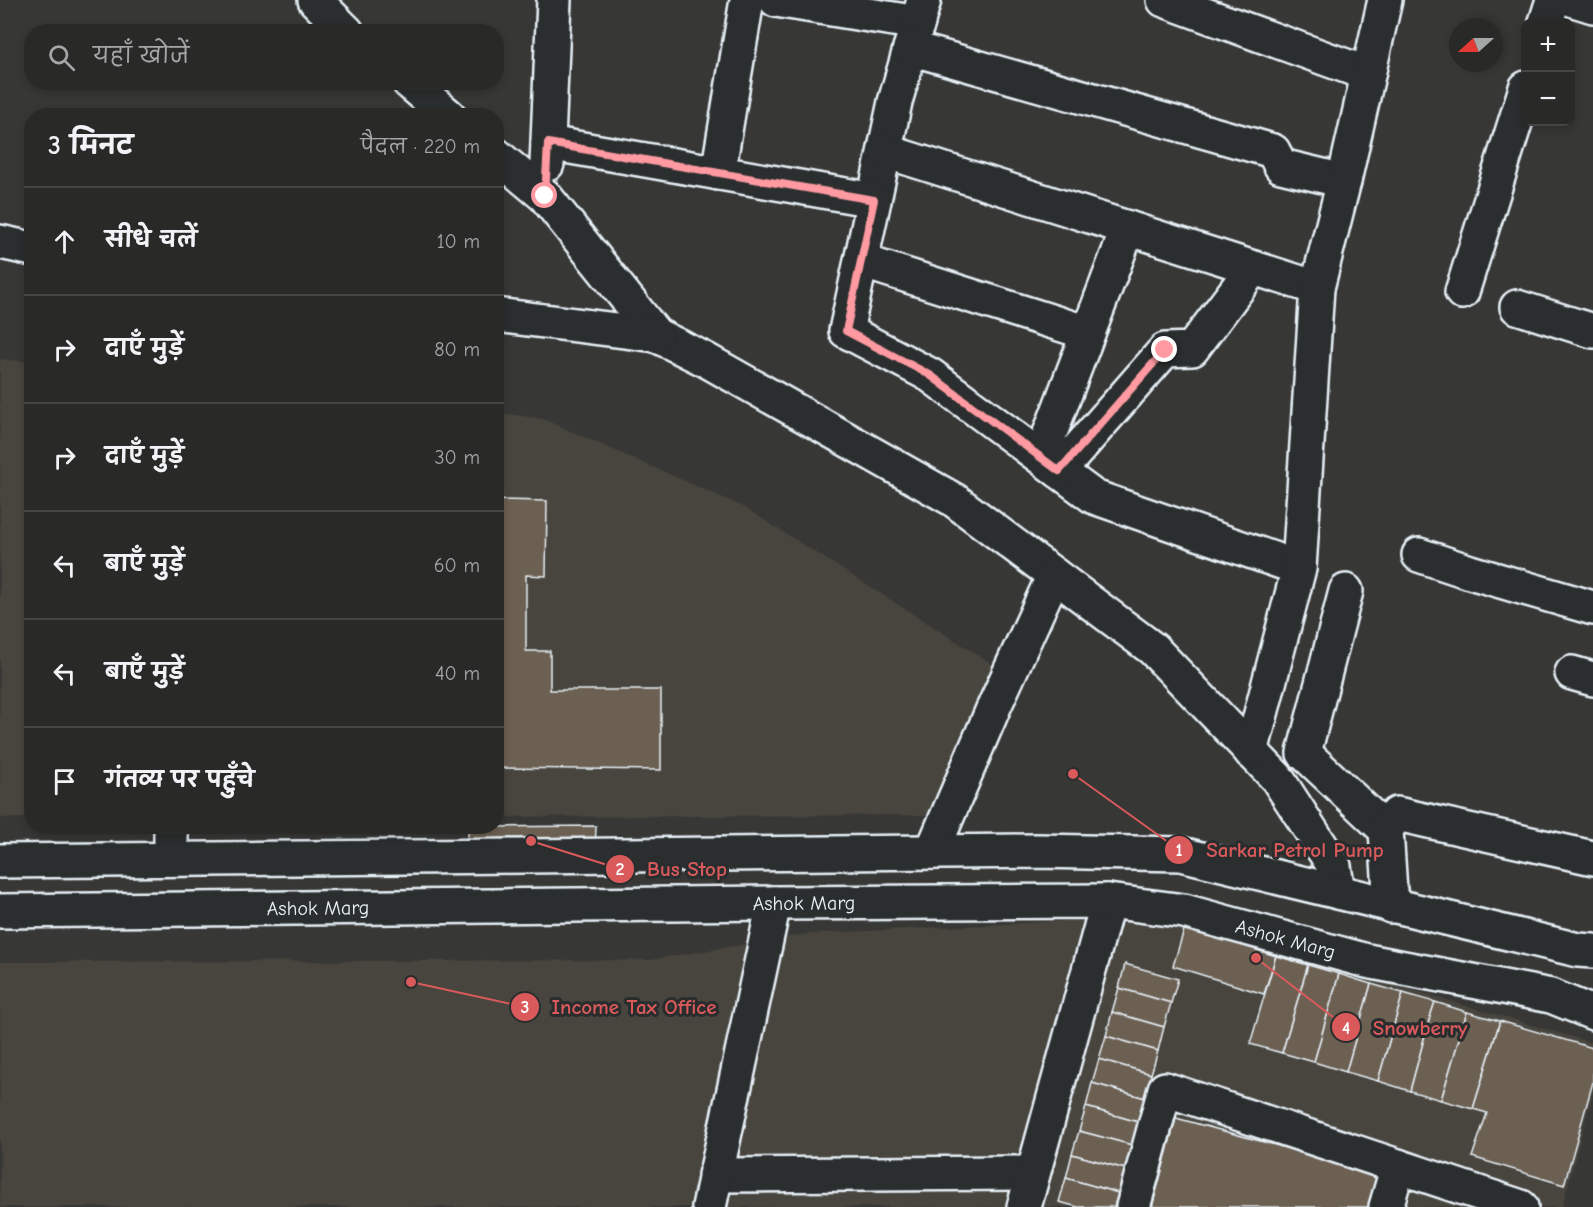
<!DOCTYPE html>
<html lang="hi">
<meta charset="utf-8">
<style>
:root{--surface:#292928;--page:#313130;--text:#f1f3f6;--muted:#a5a6a8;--line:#454545}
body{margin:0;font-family:"Comic Neue","Playpen Sans Deva",sans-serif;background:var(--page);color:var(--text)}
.controls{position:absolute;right:18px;top:18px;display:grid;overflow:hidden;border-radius:12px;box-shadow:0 3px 9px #0003}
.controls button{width:54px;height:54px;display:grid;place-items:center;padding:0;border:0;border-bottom:2px solid var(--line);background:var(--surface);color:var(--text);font:30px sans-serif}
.compass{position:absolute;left:1449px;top:18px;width:54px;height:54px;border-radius:50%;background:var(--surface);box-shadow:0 3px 9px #0003;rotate:249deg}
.stop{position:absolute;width:18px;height:18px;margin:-14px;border:4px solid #ff9aa2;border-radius:50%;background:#fff}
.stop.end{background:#ff9aa2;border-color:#fff;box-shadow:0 2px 6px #0008}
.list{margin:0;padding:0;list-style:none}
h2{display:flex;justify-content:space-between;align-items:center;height:78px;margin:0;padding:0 24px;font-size:26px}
h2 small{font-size:20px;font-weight:400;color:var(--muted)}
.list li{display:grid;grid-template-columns:39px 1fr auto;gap:18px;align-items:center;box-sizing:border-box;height:108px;padding:0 24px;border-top:2px solid var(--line)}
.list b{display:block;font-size:22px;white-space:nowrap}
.list em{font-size:20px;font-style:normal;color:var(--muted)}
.icon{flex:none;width:33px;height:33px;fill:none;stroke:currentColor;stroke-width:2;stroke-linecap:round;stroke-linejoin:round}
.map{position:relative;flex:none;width:1593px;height:1207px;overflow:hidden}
.search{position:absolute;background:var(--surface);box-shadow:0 3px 9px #0003;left:24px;top:24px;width:480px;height:66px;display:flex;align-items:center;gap:15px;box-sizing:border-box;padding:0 21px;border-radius:24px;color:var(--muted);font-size:22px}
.panel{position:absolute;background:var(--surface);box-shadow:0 3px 9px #0003;left:24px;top:108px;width:480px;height:726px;border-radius:24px}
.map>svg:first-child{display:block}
</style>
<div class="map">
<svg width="1593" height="1207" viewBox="0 0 1593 1207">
<rect width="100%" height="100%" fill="#373735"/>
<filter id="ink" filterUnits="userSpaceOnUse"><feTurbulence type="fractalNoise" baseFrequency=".0167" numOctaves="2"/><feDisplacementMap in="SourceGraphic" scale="12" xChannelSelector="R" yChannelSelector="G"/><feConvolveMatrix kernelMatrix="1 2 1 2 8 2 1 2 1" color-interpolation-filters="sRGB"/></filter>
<g filter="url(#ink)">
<g fill="#47443e">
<polygon points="0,359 31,362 31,818 0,818"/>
<polygon points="496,412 543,419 742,506 1005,672 940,815 497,817"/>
<polygon points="1161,916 1593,1043 1593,1092 1562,1207 0,1207 0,962 649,960 806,934"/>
</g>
<g fill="#6c6153" stroke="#e8f1f8" stroke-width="1.5">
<polygon points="496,500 547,501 546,576 526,575 526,651 550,651 550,690 661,690 661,770 496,768"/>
<polygon points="596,826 595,855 462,856 470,827"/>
<polygon points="1185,927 1276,956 1264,994 1173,966"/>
<polygon points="1276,956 1308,965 1282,1053 1250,1044"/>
<polygon points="1125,964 1178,979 1171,1003 1119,988"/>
<polygon points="1308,965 1339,974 1314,1062 1282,1053"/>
<polygon points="1339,974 1371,984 1346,1072 1314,1062"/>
<polygon points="1371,984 1403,993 1378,1081 1346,1072"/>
<polygon points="1119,988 1171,1003 1164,1027 1112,1012"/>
<polygon points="1403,993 1435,1002 1430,1017 1410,1091 1378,1081"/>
<polygon points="1435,1002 1467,1012 1441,1100 1410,1091 1430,1017"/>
<polygon points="1112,1012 1164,1027 1158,1051 1106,1036"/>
<polygon points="1467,1012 1500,1021 1473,1109 1441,1100"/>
<polygon points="1500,1021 1593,1048 1593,1082 1564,1185 1472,1157 1487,1113 1473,1109"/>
<polygon points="1106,1036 1158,1051 1151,1074 1099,1059"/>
<polygon points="1099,1059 1151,1074 1145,1098 1092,1083"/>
<polygon points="1092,1083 1145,1098 1138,1122 1086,1107"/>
<polygon points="1086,1107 1138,1122 1132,1145 1079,1131"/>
<polygon points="1176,1118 1381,1174 1372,1207 1152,1207"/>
<polygon points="1079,1131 1132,1145 1125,1169 1072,1154"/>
<polygon points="1072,1154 1125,1169 1118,1193 1066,1178"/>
<polygon points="1066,1178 1118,1193 1114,1207 1078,1207 1059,1202"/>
</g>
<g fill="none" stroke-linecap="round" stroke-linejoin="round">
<g stroke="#e8f1f8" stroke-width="38">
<g id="minor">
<polyline points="315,0 347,32"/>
<polyline points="776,0 918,23"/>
<polyline points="924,0 895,102 846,331 930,375 1094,497 1299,568"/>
<polyline points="1164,0 1368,74"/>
<polyline points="1574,0 1593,6"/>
<polyline points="1546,22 1553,0"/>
<polyline points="910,48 1273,151 1281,166 1344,181"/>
<polyline points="409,82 449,116"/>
<polyline points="548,143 874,200"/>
<polyline points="885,151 1317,288"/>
<polyline points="496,155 545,196 656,335 706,360 954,500 1153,649 1277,778 1334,866 1338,892"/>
<polyline points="547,164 554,0"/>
<polyline points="718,173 747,0"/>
<polyline points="0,242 32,249"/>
<polyline points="861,261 1088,333"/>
<polyline points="1462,292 1526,88"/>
<polyline points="1517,307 1593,331"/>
<polyline points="496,315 656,335"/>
<polyline points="1041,457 1128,228"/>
<polyline points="1059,471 1165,350 1192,349 1253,268"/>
<polyline points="1419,555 1470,572 1593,608"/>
<polyline points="1346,591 1304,753 1386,830"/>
<polyline points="1572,673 1593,679"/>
<polyline points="1251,752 1299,568 1317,288 1344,181 1385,0"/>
<polyline points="932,852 993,709 1054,575"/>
<polyline points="171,859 171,826"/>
<polyline points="1391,906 1386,830 1397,814 1593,858"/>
<polyline points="715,1175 1033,1173"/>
<polyline points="709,1207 774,903"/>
<polyline points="1024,1207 1108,901"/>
<polyline points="1133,1207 1165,1089 1521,1207"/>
<polyline points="1386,1207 1398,1166"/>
</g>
</g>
<g stroke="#e8f1f8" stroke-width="38">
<g id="major">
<polyline points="0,861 1038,851 1181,854 1578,950 1593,951"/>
<path id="s1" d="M0,911L774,903L1108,901L1184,911L1367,961L1551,996L1593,1013"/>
</g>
</g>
<use href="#minor" stroke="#2a2d2e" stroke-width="33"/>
<use href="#major" stroke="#2a2d2e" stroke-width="33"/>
</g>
</g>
<g fill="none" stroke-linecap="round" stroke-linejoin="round" filter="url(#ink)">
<polyline stroke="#ff9aa2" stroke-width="8" points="545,196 548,143 874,200 846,331 930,375 1059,471 1165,350"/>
</g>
<g text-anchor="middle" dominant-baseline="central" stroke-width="6" stroke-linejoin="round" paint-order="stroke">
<g font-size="20" fill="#e8f1f8" stroke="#2a2d2e">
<text stroke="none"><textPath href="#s1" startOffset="804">Ashok Marg</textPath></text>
<text stroke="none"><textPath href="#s1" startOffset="318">Ashok Marg</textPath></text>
<text stroke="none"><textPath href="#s1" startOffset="1290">Ashok Marg</textPath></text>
</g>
</g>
<path fill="none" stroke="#da5a5c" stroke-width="2" d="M1073 774L1179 850M531 841L620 869M411 982L525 1007M1256 958L1346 1027"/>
<g fill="#da5a5c" stroke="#2a2d2e" stroke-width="2">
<circle cx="1073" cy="774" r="6"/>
<circle cx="531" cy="841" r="6"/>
<circle cx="411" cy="982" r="6"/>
<circle cx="1256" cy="958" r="6"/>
<circle cx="1179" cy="850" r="15"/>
<circle cx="620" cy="869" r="15"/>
<circle cx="525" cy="1007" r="15"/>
<circle cx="1346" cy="1027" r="15"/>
</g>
<g font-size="18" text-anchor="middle" font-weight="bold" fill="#fff">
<text x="1179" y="856">1</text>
<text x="620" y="875">2</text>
<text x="525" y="1013">3</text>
<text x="1346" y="1034">4</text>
</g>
<g font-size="21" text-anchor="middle" font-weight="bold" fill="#da5a5c" stroke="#2a2d2e" stroke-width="6" stroke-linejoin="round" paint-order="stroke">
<text x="1295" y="857">Sarkar Petrol Pump</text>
<text x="687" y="876">Bus Stop</text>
<text x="634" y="1014">Income Tax Office</text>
<text x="1420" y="1035">Snowberry</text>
</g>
</svg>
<div class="controls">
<button>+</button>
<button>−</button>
</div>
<svg class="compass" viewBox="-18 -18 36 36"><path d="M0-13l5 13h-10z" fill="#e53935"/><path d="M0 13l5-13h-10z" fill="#a5a6a8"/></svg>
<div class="stop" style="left:545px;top:196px"></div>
<div class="stop end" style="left:1165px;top:350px"></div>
<div class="search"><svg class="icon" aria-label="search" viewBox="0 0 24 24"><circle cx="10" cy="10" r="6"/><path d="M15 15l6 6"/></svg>यहाँ खोजें</div>
<section class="panel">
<h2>3 मिनट<small>पैदल · 220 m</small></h2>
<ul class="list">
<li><svg class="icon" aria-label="ahead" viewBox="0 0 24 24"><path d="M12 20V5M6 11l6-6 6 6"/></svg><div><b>सीधे चलें</b></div><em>10 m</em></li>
<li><svg class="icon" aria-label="right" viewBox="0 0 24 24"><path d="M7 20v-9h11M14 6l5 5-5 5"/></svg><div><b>दाएँ मुड़ें</b></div><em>80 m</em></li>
<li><svg class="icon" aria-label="right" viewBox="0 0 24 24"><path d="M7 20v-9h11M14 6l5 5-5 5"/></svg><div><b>दाएँ मुड़ें</b></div><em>30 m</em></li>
<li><svg class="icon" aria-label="left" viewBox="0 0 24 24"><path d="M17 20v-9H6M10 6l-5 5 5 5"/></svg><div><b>बाएँ मुड़ें</b></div><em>60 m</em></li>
<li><svg class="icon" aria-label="left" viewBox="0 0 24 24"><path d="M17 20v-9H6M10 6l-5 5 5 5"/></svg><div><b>बाएँ मुड़ें</b></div><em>40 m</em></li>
<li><svg class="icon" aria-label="arrive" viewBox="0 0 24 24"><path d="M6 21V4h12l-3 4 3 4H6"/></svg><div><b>गंतव्य पर पहुँचे</b></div></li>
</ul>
</section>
</div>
